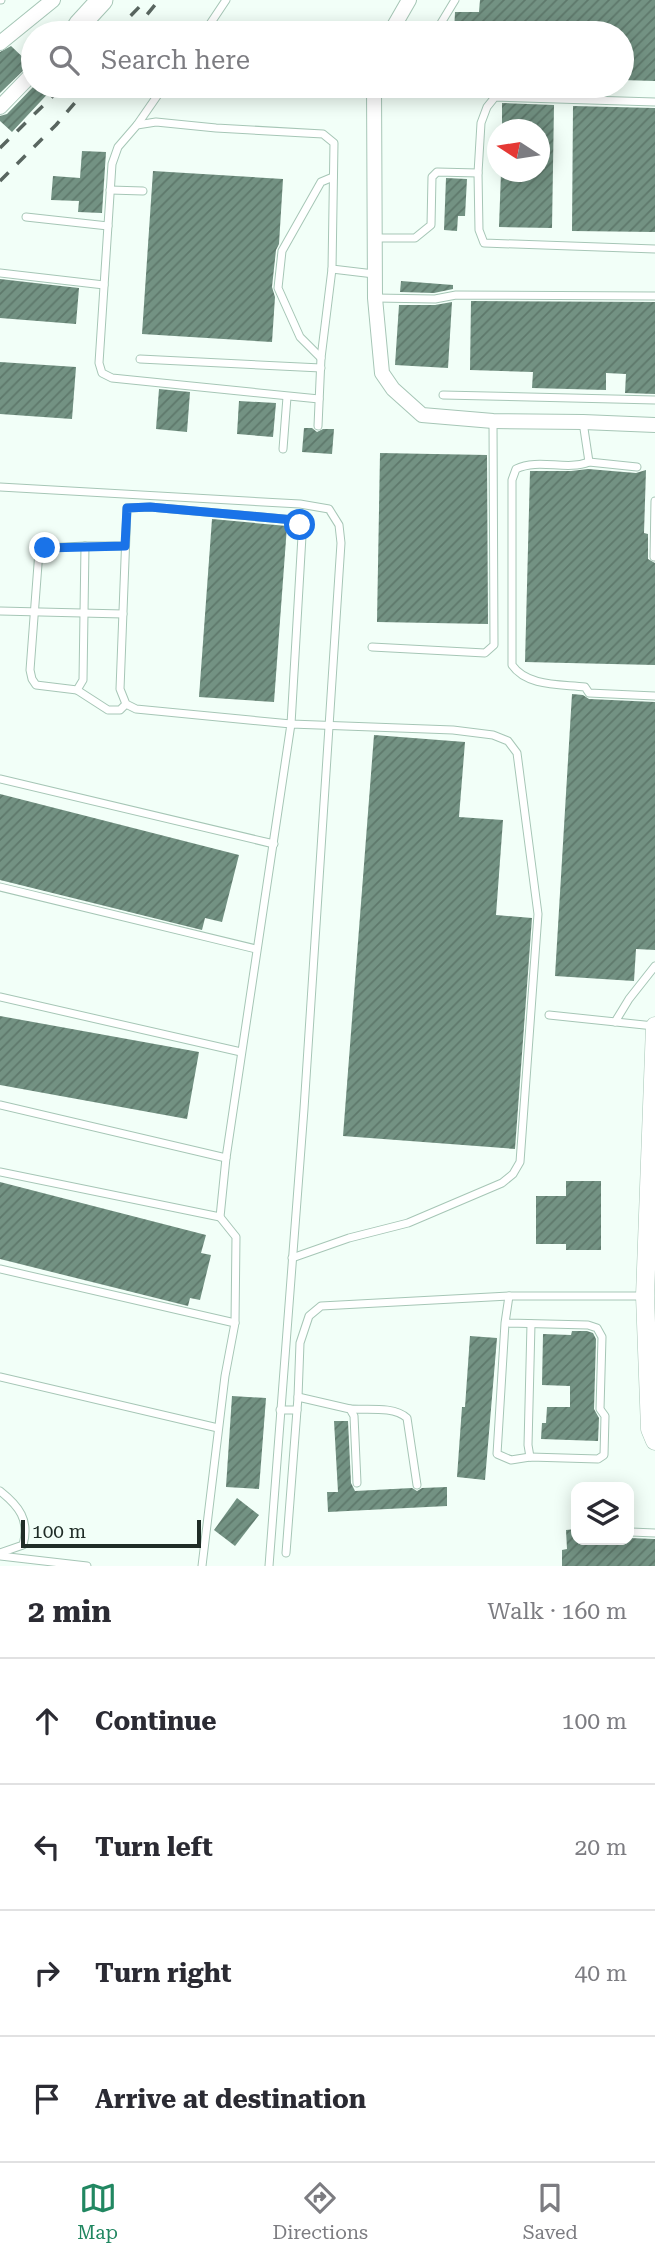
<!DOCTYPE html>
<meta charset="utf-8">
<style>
:root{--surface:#fff;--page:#f7f7f7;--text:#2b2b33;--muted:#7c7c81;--line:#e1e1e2;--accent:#218761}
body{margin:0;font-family:"Roboto Serif",serif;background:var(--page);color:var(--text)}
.controls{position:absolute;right:21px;bottom:21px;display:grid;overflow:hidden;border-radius:14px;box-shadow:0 4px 18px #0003}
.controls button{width:63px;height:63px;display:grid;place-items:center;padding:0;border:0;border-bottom:2px solid var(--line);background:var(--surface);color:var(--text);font:35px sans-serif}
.compass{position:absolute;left:487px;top:119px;width:63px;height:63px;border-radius:50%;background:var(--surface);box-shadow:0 4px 18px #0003;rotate:282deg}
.scale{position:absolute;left:21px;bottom:18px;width:180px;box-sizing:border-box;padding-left:7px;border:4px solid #202d27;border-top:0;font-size:19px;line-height:24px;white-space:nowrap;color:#202d27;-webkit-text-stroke:5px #f2fff8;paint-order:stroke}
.stop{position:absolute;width:21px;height:21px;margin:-16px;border:5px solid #1a73e8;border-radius:50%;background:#fff}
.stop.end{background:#1a73e8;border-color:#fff;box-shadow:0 2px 7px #0008}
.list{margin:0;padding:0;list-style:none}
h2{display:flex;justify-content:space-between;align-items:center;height:91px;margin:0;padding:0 28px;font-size:30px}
h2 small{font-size:23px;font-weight:400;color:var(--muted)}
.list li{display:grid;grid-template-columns:46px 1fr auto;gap:21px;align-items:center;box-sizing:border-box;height:126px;padding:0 28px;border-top:2px solid var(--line)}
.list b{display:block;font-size:26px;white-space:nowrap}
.list em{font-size:23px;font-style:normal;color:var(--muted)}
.icon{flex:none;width:38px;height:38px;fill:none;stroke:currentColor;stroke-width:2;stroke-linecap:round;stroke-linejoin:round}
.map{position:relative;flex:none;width:655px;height:1566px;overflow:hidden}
.search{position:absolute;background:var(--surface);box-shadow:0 4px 18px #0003;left:21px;right:21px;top:21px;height:77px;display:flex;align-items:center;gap:18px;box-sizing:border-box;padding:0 24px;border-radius:38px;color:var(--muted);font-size:26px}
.sheet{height:595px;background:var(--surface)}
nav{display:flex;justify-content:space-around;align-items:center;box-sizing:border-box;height:98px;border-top:2px solid var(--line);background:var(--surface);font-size:19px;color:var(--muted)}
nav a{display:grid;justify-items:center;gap:4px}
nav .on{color:var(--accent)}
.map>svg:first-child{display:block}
</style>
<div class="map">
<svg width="655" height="1566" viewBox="0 0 655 1566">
<defs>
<pattern id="building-hatch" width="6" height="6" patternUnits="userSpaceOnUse" patternTransform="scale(1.75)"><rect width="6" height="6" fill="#739283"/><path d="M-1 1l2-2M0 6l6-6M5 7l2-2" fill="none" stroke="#5e786b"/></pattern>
</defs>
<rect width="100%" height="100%" fill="#f2fff8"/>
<g fill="url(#building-hatch)">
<polygon points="480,0 655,0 655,81 622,80 622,33 454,33 455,12 479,12"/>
<polygon points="11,46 30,64 0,93 0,52"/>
<polygon points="34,86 55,86 12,132 0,121 0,116 7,114"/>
<polygon points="502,103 554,105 552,228 499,227 501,172 540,172 540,130 502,130"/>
<polygon points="573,106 655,108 655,232 572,231"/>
<polygon points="82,151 106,152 102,213 78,212 79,201 51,200 53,176 80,178"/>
<polygon points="153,171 283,179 279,244 276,250 272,287 275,297 272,342 142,334"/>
<polygon points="446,178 467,179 465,216 458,216 457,231 444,230"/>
<polygon points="0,279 79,288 76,324 0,318"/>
<polygon points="401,281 453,285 453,289 434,293 400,292"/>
<polygon points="471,301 655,302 655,394 625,393 626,374 606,373 606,390 532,388 533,372 470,370"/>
<polygon points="452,302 448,368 395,365 399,305 435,305"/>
<polygon points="0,362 76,367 72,419 0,414"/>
<polygon points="159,389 190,392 187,432 156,429"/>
<polygon points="239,401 276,403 273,437 237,434"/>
<polygon points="304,428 312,428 317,432 323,429 334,429 332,454 302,452"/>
<polygon points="380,453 487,455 488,624 377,622"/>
<polygon points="588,469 636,473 646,470 644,533 648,534 648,559 655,563 655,665 525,662 530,471 571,471"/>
<polygon points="212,519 287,526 274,702 199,697"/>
<polygon points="572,694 583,695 589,699 655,702 655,950 636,949 634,981 555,976"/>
<polygon points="374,735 465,742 459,817 503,820 496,915 532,918 515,1149 343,1136"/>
<polygon points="0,794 239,855 222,922 205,918 202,930 0,880"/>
<polygon points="0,1016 199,1052 187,1119 0,1085"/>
<polygon points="566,1181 601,1181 601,1250 566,1250 566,1244 536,1244 536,1196 566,1196"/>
<polygon points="0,1182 206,1235 201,1253 211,1255 200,1300 190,1298 188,1306 0,1259"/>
<polygon points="572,1331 587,1331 593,1333 596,1339 594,1409 599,1418 598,1441 541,1439 542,1423 546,1423 547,1407 570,1407 570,1386 542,1385 543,1334 571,1335"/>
<polygon points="470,1336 497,1338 485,1480 457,1477 462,1407 465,1407"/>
<polygon points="232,1396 266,1398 259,1489 226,1487"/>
<polygon points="334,1421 348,1421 351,1483 355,1491 412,1488 417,1491 422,1488 447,1487 447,1506 328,1512 327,1492 338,1492"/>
<polygon points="237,1498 259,1515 235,1546 214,1530"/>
<polygon points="576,1529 576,1540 629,1540 629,1538 655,1539 655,1566 562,1566 562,1550 567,1549 566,1530"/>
</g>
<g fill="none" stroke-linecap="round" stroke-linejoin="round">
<g stroke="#a6c6b6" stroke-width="9">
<g id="service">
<polyline points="0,0 1,0"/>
<polyline points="204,33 226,0"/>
<polyline points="435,33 455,0"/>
<polyline points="655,102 495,97 487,107 481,123 478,173 479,230 484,243 655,249"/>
<polyline points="137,125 164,86"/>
<polyline points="110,190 143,191"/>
<polyline points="26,217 108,226"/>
<polyline points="375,238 415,238 431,225 432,177 437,172 478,173"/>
<polyline points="0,273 104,285"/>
<polyline points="376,298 435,299 456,295 655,296"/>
<polyline points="321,358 300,337 278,288 282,251 321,182 333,177"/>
<polyline points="140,359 321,368"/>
<polyline points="443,395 655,400"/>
<polyline points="319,399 112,378 102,373 99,363 112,164 118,147 137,125 156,122 216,128 323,134 334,143 332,269 374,274"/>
<path d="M583,422L589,462C566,471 539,458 516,469L512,480V665C527,687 562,684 585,687L589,693L655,696"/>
<polyline points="318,426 321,358 332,269"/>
<polyline points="283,449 287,397"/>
<polyline points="589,462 637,467"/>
<polyline points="0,487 300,504 329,509 339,525 341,543 304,1109 269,1566"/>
<polygon points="85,546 83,680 77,690 36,685 32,679 30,670 39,551 45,548"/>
<polyline points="85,546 125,546"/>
<polyline points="654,557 655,501"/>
<polyline points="0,611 123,614"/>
<polyline points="372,647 485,653 494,645 493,421"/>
<polyline points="77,690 108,710 120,710 126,704"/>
<polyline points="0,779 274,844"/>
<polyline points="0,887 256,949"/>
<polyline points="0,997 241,1052"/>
<polyline points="549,1015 654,1026"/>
<polyline points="615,1022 629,999 655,966"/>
<polyline points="0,1105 226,1158"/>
<polyline points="0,1172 220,1217"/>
<polyline points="0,1269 235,1323"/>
<polyline points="505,1323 588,1325 597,1328 602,1337 600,1409 605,1416 604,1455 598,1459 530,1457 511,1460 497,1454 505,1323 509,1296"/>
<polyline points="0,1377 218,1428"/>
<polyline points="298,1397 300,1343 309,1316 321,1306 509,1296 645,1296"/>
<path d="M350,1409C367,1410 394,1406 407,1418L417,1485"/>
<polyline points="280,1410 297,1410 286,1553"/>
<polyline points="297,1410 298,1397 350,1409 354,1416 357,1483"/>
<polyline points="530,1457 528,1445 531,1324"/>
<path d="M0,1491C19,1506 30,1520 23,1545L0,1553"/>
<polyline points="631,1532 655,1533"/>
<polyline points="0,1556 87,1566"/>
<polyline points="202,1566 225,1376 235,1323 236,1237 220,1217 226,1158 291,724 302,536 300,525 294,520 150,507 127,508 120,689 126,704 136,709 291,724 453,730 493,735 508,741 517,753 538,914 520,1162 513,1174 502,1183 408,1223 349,1238 292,1258"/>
</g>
</g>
<g stroke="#a6c6b6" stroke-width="16">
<g id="minor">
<polyline points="390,33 409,0"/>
<polyline points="0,43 53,0"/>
<polyline points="374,86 375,298 382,373 393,389 422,415 493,421 583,422 655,425"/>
<polyline points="0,107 33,73"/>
</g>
</g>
<g stroke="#a6c6b6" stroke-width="19">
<polyline id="tertiary" points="655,1026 645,1296 650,1429 655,1441"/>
</g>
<g stroke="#a6c6b6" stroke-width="23">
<polyline id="primary" points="79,25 102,0"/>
</g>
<use href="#service" stroke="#fff" stroke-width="7"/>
<use href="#minor" stroke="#fff" stroke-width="14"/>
<use href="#tertiary" stroke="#fff" stroke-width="18"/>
<use href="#primary" stroke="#fff" stroke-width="21"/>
<g stroke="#596660" stroke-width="3.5" stroke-dasharray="12 12" stroke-linecap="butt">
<polyline points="114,33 146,0"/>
<polyline points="132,33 159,0"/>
<polyline points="0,148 63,86"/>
<polyline points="0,181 56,125 89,86"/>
</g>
</g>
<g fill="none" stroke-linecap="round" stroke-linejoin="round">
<polyline stroke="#1a73e8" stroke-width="9" points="45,548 125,546 127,508 150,507 294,520 300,525"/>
</g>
</svg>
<div class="controls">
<button><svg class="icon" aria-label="layers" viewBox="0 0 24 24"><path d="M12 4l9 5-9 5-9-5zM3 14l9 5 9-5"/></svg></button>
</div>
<svg class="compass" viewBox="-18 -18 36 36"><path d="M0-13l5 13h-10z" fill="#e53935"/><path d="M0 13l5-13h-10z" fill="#7c7c81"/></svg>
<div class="scale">100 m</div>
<div class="stop" style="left:300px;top:525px"></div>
<div class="stop end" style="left:45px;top:548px"></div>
<div class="search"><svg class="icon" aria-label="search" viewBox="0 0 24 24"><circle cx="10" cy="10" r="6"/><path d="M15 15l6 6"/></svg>Search here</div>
</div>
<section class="sheet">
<h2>2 min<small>Walk · 160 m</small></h2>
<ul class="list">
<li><svg class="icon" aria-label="ahead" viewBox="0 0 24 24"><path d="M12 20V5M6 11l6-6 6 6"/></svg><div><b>Continue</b></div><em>100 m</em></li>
<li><svg class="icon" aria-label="left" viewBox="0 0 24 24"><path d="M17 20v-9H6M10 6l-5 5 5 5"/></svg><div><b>Turn left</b></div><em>20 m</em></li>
<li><svg class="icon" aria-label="right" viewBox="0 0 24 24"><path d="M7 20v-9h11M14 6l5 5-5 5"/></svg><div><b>Turn right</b></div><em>40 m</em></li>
<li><svg class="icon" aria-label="arrive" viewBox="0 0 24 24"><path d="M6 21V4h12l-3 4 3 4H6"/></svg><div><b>Arrive at destination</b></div></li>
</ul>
</section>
<nav>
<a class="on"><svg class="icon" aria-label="map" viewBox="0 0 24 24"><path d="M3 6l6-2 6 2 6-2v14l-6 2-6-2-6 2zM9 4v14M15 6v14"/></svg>Map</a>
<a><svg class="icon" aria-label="directions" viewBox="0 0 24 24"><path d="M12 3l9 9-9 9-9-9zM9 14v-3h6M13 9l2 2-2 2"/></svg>Directions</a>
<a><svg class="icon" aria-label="saved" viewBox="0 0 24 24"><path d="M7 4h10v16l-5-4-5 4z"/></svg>Saved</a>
</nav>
